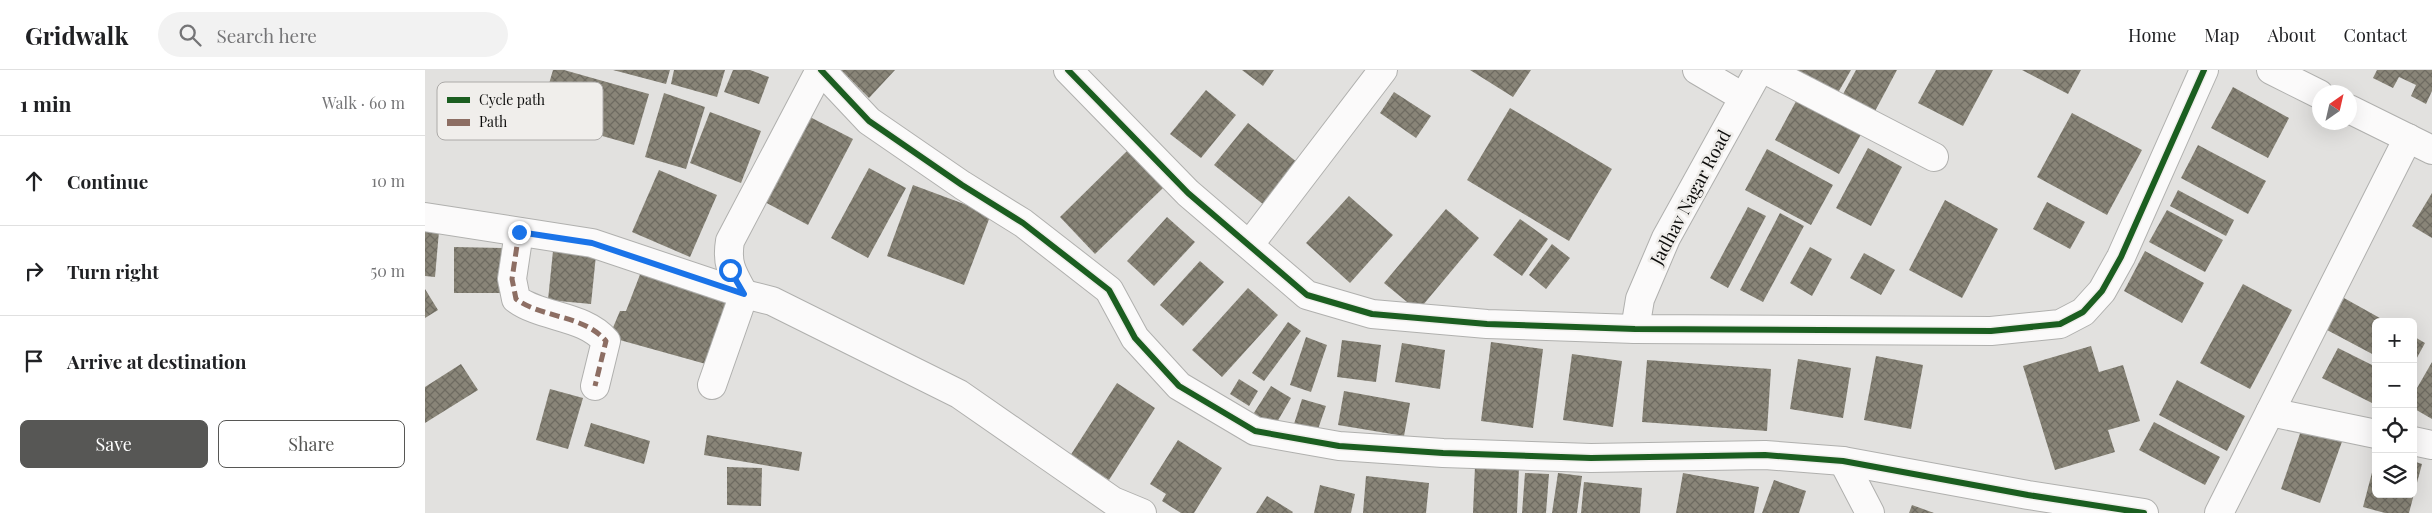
<!DOCTYPE html>
<meta charset="utf-8">
<style>
:root{--surface:#fff;--page:#f2f2f2;--text:#202124;--muted:#757577;--line:#e0e0e0;--accent:#575755}
body{margin:0;font-family:"Playfair Display",serif;background:var(--page);color:var(--text)}
.controls{position:absolute;right:15px;bottom:15px;display:grid;overflow:hidden;border-radius:8px;box-shadow:0 5px 20px #0002}
.controls button{width:45px;height:45px;display:grid;place-items:center;padding:0;border:0;border-bottom:1px solid var(--line);background:var(--surface);color:var(--text);font:25px sans-serif}
.compass{position:absolute;left:1887px;top:15px;width:45px;height:45px;border-radius:50%;background:var(--surface);box-shadow:0 5px 20px #0002;rotate:34deg}
.stop{position:absolute;width:15px;height:15px;margin:-11px;border:4px solid #1a73e8;border-radius:50%;background:#fff}
.stop.end{background:#1a73e8;border-color:#fff;box-shadow:0 1px 5px #0008}
.list{margin:0;padding:0;list-style:none}
h2{display:flex;justify-content:space-between;align-items:center;height:65px;margin:0;padding:0 20px;font-size:21px}
h2 small{font-size:16px;font-weight:400;color:var(--muted)}
.list li{display:grid;grid-template-columns:32px 1fr auto;gap:15px;align-items:center;box-sizing:border-box;height:90px;padding:0 20px;border-top:1px solid var(--line)}
.list b{display:block;font-size:19px;white-space:nowrap}
.list em{font-size:16px;font-style:normal;color:var(--muted)}
.actions{display:flex;gap:10px;padding:15px 20px}
.actions a{flex:1;padding:11px 0;border:1px solid var(--accent);border-radius:8px;text-align:center;font-size:18px;color:var(--accent)}
.actions .main{background:var(--accent);color:#fff}
.icon{flex:none;width:28px;height:28px;fill:none;stroke:currentColor;stroke-width:2;stroke-linecap:round;stroke-linejoin:round}
.map{position:relative;flex:none;width:2007px;height:443px;overflow:hidden}
header{display:flex;align-items:center;gap:30px;box-sizing:border-box;height:70px;padding:0 25px;background:var(--surface);border-bottom:1px solid var(--line)}
header strong{font-size:24px}
nav{display:flex;gap:28px;margin-inline-start:auto;font-size:18px}
.search{width:350px;height:45px;background:var(--page);display:flex;align-items:center;gap:12px;box-sizing:border-box;padding:0 18px;border-radius:28px;color:var(--muted);font-size:19px}
main{display:flex}
aside{flex:1;background:var(--surface)}
.map>svg:first-child{display:block}
</style>
<header>
<strong>Gridwalk</strong>
<div class="search"><svg class="icon" aria-label="search" viewBox="0 0 24 24"><circle cx="10" cy="10" r="6"/><path d="M15 15l6 6"/></svg>Search here</div>
<nav><a>Home</a><a>Map</a><a>About</a><a>Contact</a></nav>
</header>
<main>
<aside>
<h2>1 min<small>Walk · 60 m</small></h2>
<ul class="list">
<li><svg class="icon" aria-label="ahead" viewBox="0 0 24 24"><path d="M12 20V5M6 11l6-6 6 6"/></svg><div><b>Continue</b></div><em>10 m</em></li>
<li><svg class="icon" aria-label="right" viewBox="0 0 24 24"><path d="M7 20v-9h11M14 6l5 5-5 5"/></svg><div><b>Turn right</b></div><em>50 m</em></li>
<li><svg class="icon" aria-label="arrive" viewBox="0 0 24 24"><path d="M6 21V4h12l-3 4 3 4H6"/></svg><div><b>Arrive at destination</b></div></li>
</ul>
<div class="actions"><a class="main">Save</a><a>Share</a></div>
</aside>
<div class="map">
<svg width="2007" height="443" viewBox="0 0 2007 443">
<defs>
<pattern id="building-cross-hatch" width="8" height="8" patternUnits="userSpaceOnUse" patternTransform="scale(1.25)"><rect width="8" height="8" fill="#898578"/><path d="M0 0l8 8M0 8l8-8" fill="none" stroke="#6e6b61"/></pattern>
</defs>
<rect width="100%" height="100%" fill="#e2e1df"/>
<g fill="url(#building-cross-hatch)">
<polygon points="128,0 139,0 224,24 209,75 114,48"/>
<polygon points="188,0 245,0 241,14"/>
<polygon points="249,0 300,0 292,27 246,14"/>
<polygon points="308,0 325,0 344,7 334,34 299,22"/>
<polygon points="416,0 470,0 444,28"/>
<polygon points="817,0 849,0 838,16"/>
<polygon points="1045,0 1106,0 1088,27"/>
<polygon points="1367,0 1426,0 1410,28"/>
<polygon points="1431,0 1472,0 1449,43 1417,26"/>
<polygon points="1511,0 1568,0 1538,56 1493,33"/>
<polygon points="1597,0 1656,0 1643,24"/>
<polygon points="1952,0 2007,0 2007,21 2001,34 1986,26 1991,15 1974,7 1968,18 1948,8"/>
<polygon points="1808,17 1864,48 1843,88 1786,58"/>
<polygon points="781,20 811,45 776,88 745,64"/>
<polygon points="969,22 1006,46 991,68 955,43"/>
<polygon points="239,23 280,37 261,99 220,87"/>
<polygon points="1375,24 1439,59 1414,104 1350,70"/>
<polygon points="1085,38 1187,99 1144,171 1042,110"/>
<polygon points="285,42 336,61 316,113 265,93"/>
<polygon points="1647,43 1717,80 1682,145 1612,107"/>
<polygon points="381,45 428,69 383,155 336,130"/>
<polygon points="823,53 873,93 839,135 789,95"/>
<polygon points="1773,75 1841,111 1823,144 1756,108"/>
<polygon points="1443,78 1477,97 1446,156 1411,138"/>
<polygon points="1342,79 1408,115 1386,155 1320,120"/>
<polygon points="702,81 738,118 670,184 635,147"/>
<polygon points="444,98 481,118 443,188 406,168"/>
<polygon points="234,100 292,125 265,187 207,162"/>
<polygon points="488,115 566,144 539,215 462,186"/>
<polygon points="1753,120 1809,150 1801,166 1745,136"/>
<polygon points="2007,123 2007,168 1987,156"/>
<polygon points="924,126 968,165 925,213 881,173"/>
<polygon points="1520,130 1573,159 1537,228 1484,200"/>
<polygon points="1622,132 1660,152 1645,179 1608,159"/>
<polygon points="1323,137 1341,146 1303,218 1285,208"/>
<polygon points="1021,139 1054,168 993,241 959,213"/>
<polygon points="1742,140 1798,170 1780,202 1724,172"/>
<polygon points="1355,143 1379,156 1338,232 1315,220"/>
<polygon points="742,147 770,172 729,216 702,191"/>
<polygon points="1095,149 1123,169 1097,206 1068,185"/>
<polygon points="0,160 14,161 10,207 0,206"/>
<polygon points="1127,174 1145,188 1121,219 1104,205"/>
<polygon points="29,177 77,178 77,223 29,223"/>
<polygon points="1385,177 1407,189 1387,226 1365,213"/>
<polygon points="128,181 171,185 166,234 123,230"/>
<polygon points="1720,181 1779,213 1757,253 1699,221"/>
<polygon points="1439,183 1470,200 1456,225 1425,208"/>
<polygon points="775,191 799,212 758,256 735,235"/>
<polygon points="216,202 314,229 288,296 184,267 195,241 201,241"/>
<polygon points="1818,214 1867,240 1825,319 1775,293"/>
<polygon points="823,218 853,245 797,307 767,280"/>
<polygon points="0,219 13,240 0,248"/>
<polygon points="1919,228 1962,252 1951,252 1951,286 1902,260"/>
<polygon points="863,252 876,261 839,311 827,303"/>
<polygon points="1988,266 2000,273 1988,295"/>
<polygon points="881,267 902,275 886,322 865,315"/>
<polygon points="917,270 956,275 951,312 912,307"/>
<polygon points="1066,272 1118,279 1108,358 1056,351"/>
<polygon points="977,273 1020,280 1015,319 970,312"/>
<polygon points="1666,276 1674,302 1698,295 1715,351 1683,360 1690,382 1630,400 1598,296"/>
<polygon points="1913,278 1951,297 1951,335 1897,308"/>
<polygon points="1147,284 1197,291 1188,357 1138,350"/>
<polygon points="1451,286 1498,295 1486,359 1439,350"/>
<polygon points="1373,289 1426,298 1418,348 1365,339"/>
<polygon points="1222,290 1346,299 1342,361 1217,352"/>
<polygon points="2007,292 2007,349 1988,338 1988,325"/>
<polygon points="36,294 53,320 0,353 0,317"/>
<polygon points="814,309 833,321 824,336 805,324"/>
<polygon points="1752,310 1820,346 1802,381 1734,345"/>
<polygon points="692,313 730,338 684,410 645,386"/>
<polygon points="846,316 866,328 848,359 827,346"/>
<polygon points="125,319 158,328 143,379 111,370"/>
<polygon points="919,321 985,333 979,366 913,355"/>
<polygon points="877,329 901,336 892,362 869,354"/>
<polygon points="1729,352 1795,387 1780,415 1714,380"/>
<polygon points="1879,352 1919,366 1895,433 1856,419"/>
<polygon points="166,353 225,371 219,394 159,376"/>
<polygon points="282,365 377,382 374,401 279,385"/>
<polygon points="753,370 797,398 769,443 756,443 737,431 741,424 725,414"/>
<polygon points="1950,391 1951,424 1989,424 1984,443 1960,443 1938,437"/>
<polygon points="1988,391 1997,394 1989,424 1988,424"/>
<polygon points="1050,396 1094,398 1092,443 1048,443"/>
<polygon points="302,397 337,398 336,436 302,435"/>
<polygon points="1100,403 1124,404 1121,443 1097,443"/>
<polygon points="1133,403 1157,406 1152,443 1127,443"/>
<polygon points="1258,403 1334,417 1329,443 1251,443"/>
<polygon points="941,406 1004,413 1001,443 938,443"/>
<polygon points="1349,410 1381,421 1374,443 1337,443"/>
<polygon points="1159,412 1217,418 1215,443 1156,443"/>
<polygon points="895,415 930,424 926,443 889,443"/>
<polygon points="842,426 868,442 867,443 831,443"/>
<polygon points="1487,435 1509,443 1484,443"/>
</g>
<g fill="none" stroke-linecap="round" stroke-linejoin="round">
<g stroke="#b0b0ae" stroke-width="30">
<g id="minor">
<polyline points="396,0 444,51 537,115 598,153 684,220 710,268 754,316 830,361 914,376 1018,383 1166,388 1340,385 1418,391 1603,425 1719,443"/>
<polyline points="643,0 763,123 882,225 947,244 1062,254 1210,259 1566,261 1635,254 1658,242 1677,221 1696,187 1779,0"/>
<polyline points="1272,0 1318,27"/>
<polyline points="1341,0 1509,87"/>
<polyline points="1846,0 1894,24"/>
<polyline points="1924,39 2007,80"/>
<polyline points="0,147 167,173 319,224 347,231 534,324 688,431 717,443"/>
<path d="M94,162L87,209L91,229C117,248 159,245 181,271L170,316"/>
<polyline points="825,174 958,0"/>
<polyline points="1210,259 1215,229 1241,168 1334,0"/>
<path d="M287,315L319,224C308,204 301,195 305,171L395,0"/>
<polyline points="1845,342 1951,364"/>
<polyline points="1988,371 2007,375"/>
<polyline points="1418,391 1445,443"/>
<polyline points="1794,443 1983,68"/>
</g>
</g>
<use href="#minor" stroke="#fbfafa" stroke-width="28"/>
<path stroke="#8d6e63" stroke-width="5" stroke-dasharray="10 5" stroke-linecap="butt" d="M94,162L87,209L91,229C117,248 159,245 181,271L170,316"/>
<g stroke="#f0eeeb" stroke-width="9">
<g id="cycleway">
<polyline points="396,0 444,51 537,115 598,153 684,220 710,268 754,316 830,361 914,376 1018,383 1166,388 1340,385 1418,391 1603,425 1719,443"/>
<polyline points="643,0 763,123 882,225 947,244 1062,254 1210,259 1566,261 1635,254 1658,242 1677,221 1696,187 1779,0"/>
</g>
</g>
<use href="#cycleway" stroke="#1b5e20" stroke-width="6"/>
</g>
<g fill="none" stroke-linecap="round" stroke-linejoin="round">
<polyline stroke="#1a73e8" stroke-width="6" points="94,162 167,173 319,224 305,200"/>
</g>
<g text-anchor="middle" dominant-baseline="central" stroke-width="5" stroke-linejoin="round" paint-order="stroke">
<g font-size="18" fill="#0c0c0b" stroke="#f0eeeb">
<text transform="translate(1265 127) rotate(-62)">Jadhav Nagar Road</text>
</g>
</g>
<rect x="12" y="12" width="166" height="58" rx="8" fill="#f0eeeb" stroke="#acaaa8" stroke-width="1"/>
<rect x="22" y="27" width="23" height="6" fill="#1b5e20"/>
<rect x="22" y="49" width="23" height="7" fill="#8d6e63"/>
<g font-size="14" fill="#0c0c0b">
<text x="54" y="35">Cycle path</text>
<text x="54" y="57">Path</text>
</g>
</svg>
<div class="controls">
<button>+</button>
<button>−</button>
<button><svg class="icon" aria-label="locate" viewBox="0 0 24 24"><circle cx="12" cy="12" r="6"/><path d="M12 2v4M12 18v4M2 12h4M18 12h4"/></svg></button>
<button><svg class="icon" aria-label="layers" viewBox="0 0 24 24"><path d="M12 4l9 5-9 5-9-5zM3 14l9 5 9-5"/></svg></button>
</div>
<svg class="compass" viewBox="-18 -18 36 36"><path d="M0-13l5 13h-10z" fill="#e53935"/><path d="M0 13l5-13h-10z" fill="#757577"/></svg>
<div class="stop" style="left:305px;top:200px"></div>
<div class="stop end" style="left:94px;top:162px"></div>
</div>
</main>
